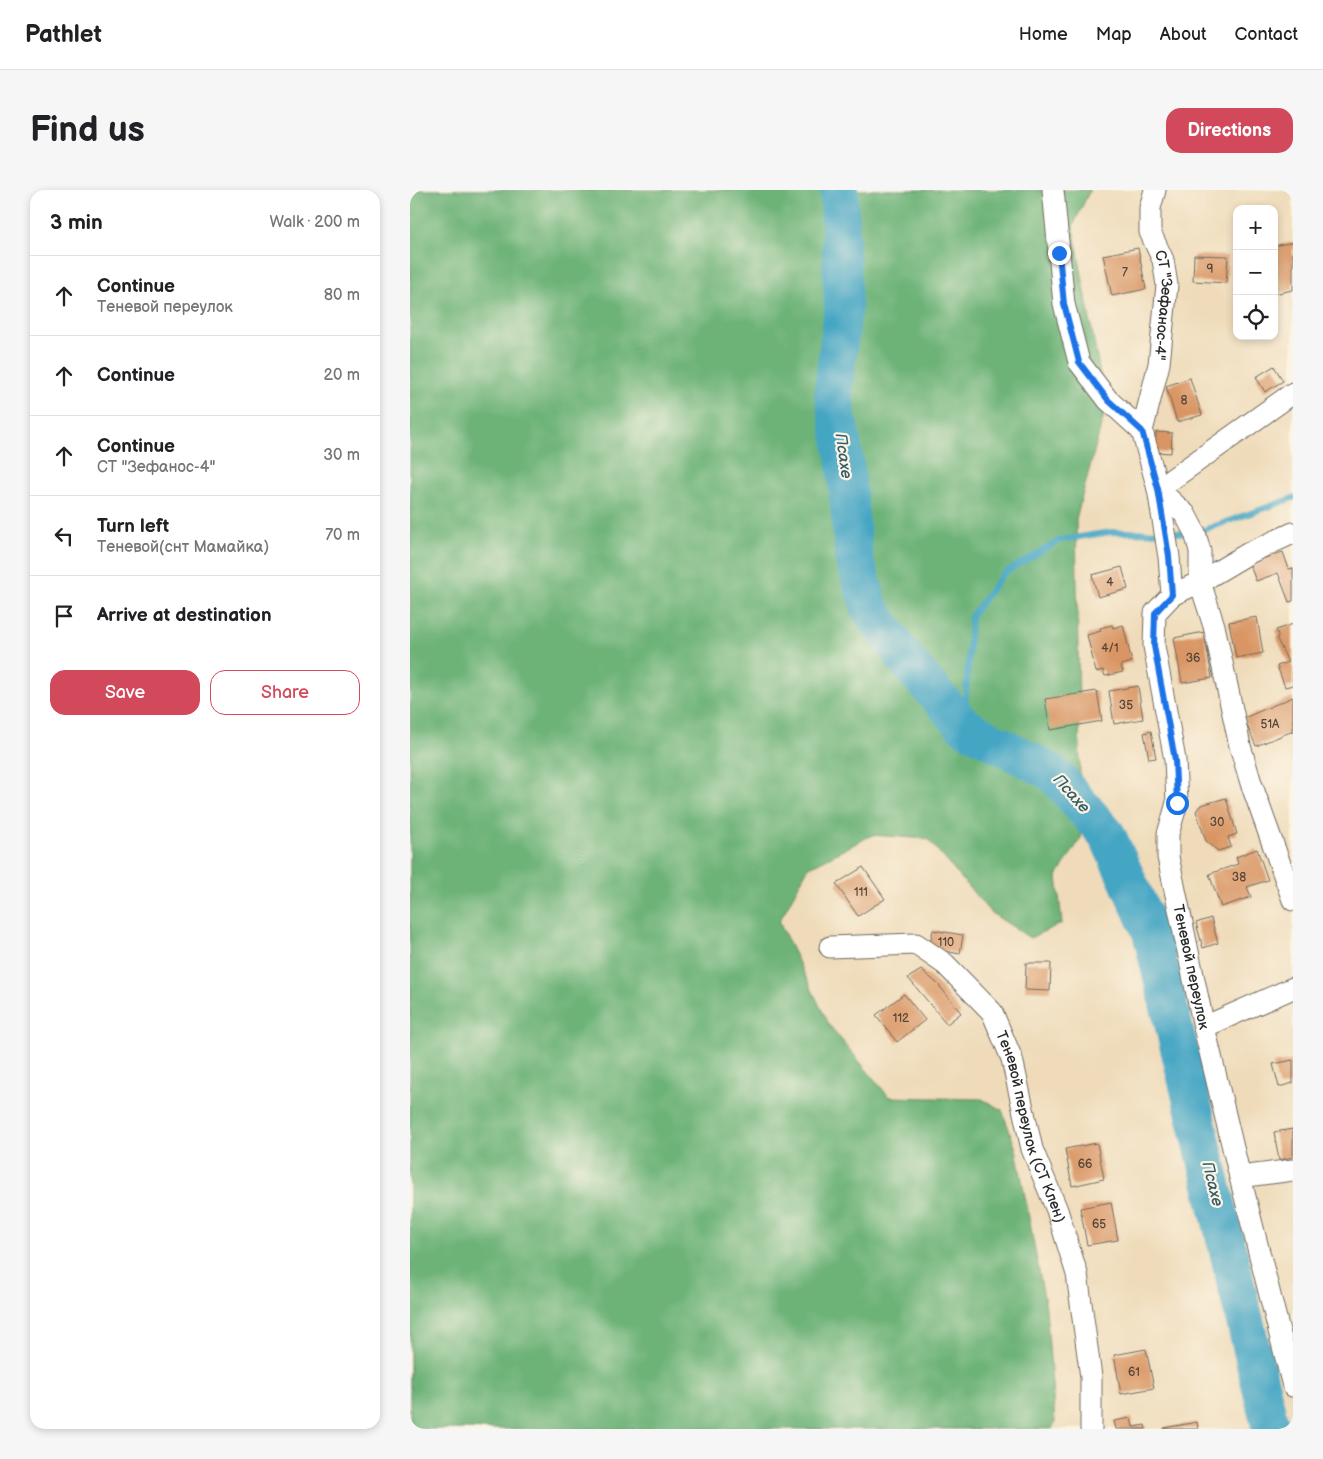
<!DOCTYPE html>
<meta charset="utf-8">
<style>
:root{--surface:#fff;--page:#f6f6f6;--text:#202124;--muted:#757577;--line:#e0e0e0;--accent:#d1495b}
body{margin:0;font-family:"Balsamiq Sans",sans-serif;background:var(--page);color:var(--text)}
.controls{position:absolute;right:15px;top:15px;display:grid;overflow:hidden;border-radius:10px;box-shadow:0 2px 8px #0003}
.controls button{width:45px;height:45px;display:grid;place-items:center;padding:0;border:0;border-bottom:1px solid var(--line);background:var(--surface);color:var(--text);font:25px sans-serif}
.stop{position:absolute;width:15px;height:15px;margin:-11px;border:4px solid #1a73e8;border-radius:50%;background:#fff}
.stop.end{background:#1a73e8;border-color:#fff;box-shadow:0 1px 5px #0008}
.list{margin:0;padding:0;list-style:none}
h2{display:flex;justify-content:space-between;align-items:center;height:65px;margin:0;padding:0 20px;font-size:21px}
h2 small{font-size:16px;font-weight:400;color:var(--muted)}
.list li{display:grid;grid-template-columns:32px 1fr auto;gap:15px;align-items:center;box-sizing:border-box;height:80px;padding:0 20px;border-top:1px solid var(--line)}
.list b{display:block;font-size:19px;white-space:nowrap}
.list p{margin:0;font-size:16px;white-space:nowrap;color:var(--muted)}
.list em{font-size:16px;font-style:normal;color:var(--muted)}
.actions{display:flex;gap:10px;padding:15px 20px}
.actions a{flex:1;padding:11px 0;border:1px solid var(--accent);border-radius:15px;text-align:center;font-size:18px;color:var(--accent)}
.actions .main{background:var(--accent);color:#fff}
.icon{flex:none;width:28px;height:28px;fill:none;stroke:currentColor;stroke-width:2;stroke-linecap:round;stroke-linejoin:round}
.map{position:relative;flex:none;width:883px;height:1239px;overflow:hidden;border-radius:15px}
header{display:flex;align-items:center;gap:30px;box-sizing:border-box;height:70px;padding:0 25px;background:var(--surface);border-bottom:1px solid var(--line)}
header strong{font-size:24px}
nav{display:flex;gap:28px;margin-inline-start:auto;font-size:18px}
.intro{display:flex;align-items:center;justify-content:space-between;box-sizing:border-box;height:120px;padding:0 30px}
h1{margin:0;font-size:35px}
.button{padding:12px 22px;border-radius:15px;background:var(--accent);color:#fff;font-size:18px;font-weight:700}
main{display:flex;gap:30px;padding:0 30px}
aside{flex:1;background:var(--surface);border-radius:15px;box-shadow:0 2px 8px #0003}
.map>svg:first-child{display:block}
</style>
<header>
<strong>Pathlet</strong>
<nav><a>Home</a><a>Map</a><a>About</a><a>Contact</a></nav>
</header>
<div class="intro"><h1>Find us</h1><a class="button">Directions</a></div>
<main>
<aside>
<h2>3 min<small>Walk · 200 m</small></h2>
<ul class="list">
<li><svg class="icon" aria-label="ahead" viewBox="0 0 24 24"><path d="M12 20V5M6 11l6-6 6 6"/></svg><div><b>Continue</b><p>Теневой переулок</p></div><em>80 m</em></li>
<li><svg class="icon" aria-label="ahead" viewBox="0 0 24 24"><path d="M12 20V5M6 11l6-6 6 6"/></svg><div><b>Continue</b></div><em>20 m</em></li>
<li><svg class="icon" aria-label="ahead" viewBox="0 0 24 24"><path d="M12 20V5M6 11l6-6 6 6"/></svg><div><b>Continue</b><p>СТ &quot;Зефанос-4&quot;</p></div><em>30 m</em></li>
<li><svg class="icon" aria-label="left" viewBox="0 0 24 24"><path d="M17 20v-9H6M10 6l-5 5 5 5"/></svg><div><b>Turn left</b><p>Теневой(снт Мамайка)</p></div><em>70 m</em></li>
<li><svg class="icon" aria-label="arrive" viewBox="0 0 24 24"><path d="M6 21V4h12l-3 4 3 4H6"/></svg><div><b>Arrive at destination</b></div></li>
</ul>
<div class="actions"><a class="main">Save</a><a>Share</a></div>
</aside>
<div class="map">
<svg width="883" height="1239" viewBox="0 0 883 1239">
<rect width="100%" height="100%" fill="#fcf5e5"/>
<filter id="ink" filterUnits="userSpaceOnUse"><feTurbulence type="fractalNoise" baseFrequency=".02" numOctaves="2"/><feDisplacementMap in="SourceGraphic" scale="10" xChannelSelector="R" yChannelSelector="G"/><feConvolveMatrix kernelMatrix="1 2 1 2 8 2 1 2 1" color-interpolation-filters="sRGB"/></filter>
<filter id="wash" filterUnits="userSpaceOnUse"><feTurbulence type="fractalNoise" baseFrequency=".0096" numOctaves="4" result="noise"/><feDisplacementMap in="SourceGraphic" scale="20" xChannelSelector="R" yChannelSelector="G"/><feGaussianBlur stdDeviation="1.12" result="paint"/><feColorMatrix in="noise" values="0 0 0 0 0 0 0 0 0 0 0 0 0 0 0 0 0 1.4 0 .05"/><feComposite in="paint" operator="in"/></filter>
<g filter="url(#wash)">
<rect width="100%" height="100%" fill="#efdbba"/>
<polygon fill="#6db378" stroke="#4c6f52" points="0,0 680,0 663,36 696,217 666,329 671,648 647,686 652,733 620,748 580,722 518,649 462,645 398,678 369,732 419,835 479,907 572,909 592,920 606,959 636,1118 645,1232 642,1239 0,1239"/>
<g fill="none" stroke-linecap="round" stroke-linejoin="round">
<polyline stroke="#44a6c4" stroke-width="6" points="554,536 561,426 593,384 650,350 701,342 785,343 883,308"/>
<polyline stroke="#44a6c4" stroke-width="38" points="429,0 433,119 423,202 435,271 444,368 460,419 498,473 554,536 643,583 697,645 741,742 861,1239"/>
</g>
<g id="blocks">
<g fill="#d99563">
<polygon points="883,52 883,100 864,104 864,56"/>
<polygon points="728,58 736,99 702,106 693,65"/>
<polygon points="784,65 818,66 816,93 783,91"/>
<polygon points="864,176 873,191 855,202 846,187"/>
<polygon points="780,188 792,225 767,232 756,196"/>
<polygon points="746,242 762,243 761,263 745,262"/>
<polygon points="873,362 879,379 883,378 883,411 879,412 868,383 846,391 839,373"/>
<polygon points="712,377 718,399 688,407 682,385"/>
<polygon points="847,427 853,463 826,468 819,432"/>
<polygon points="883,434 883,495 875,497 867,476 878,472 867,449 868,445 866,440"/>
<polygon points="702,435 703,438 713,435 722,472 711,475 713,482 695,486 693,480 686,482 677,445 691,441 690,438"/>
<polygon points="794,442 802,488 772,493 764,448"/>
<polygon points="728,496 733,529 704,534 699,501"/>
<polygon points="687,501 692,531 640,540 635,509"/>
<polygon points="883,507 883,541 846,556 834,528"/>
<polygon points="741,541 746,568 739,569 734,543"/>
<polygon points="816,608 827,644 818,647 821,657 808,661 796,651 786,621 791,615"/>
<polygon points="847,659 858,690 837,697 841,707 811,717 799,684 828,674 826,667"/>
<polygon points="453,677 475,709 448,726 426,694"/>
<polygon points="801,728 808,753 793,758 786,733"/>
<polygon points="523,740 553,745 550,764 519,758"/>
<polygon points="616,773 641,773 640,801 615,800"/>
<polygon points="511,780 528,794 551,823 537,834 498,788"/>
<polygon points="494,804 515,830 487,852 466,825"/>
<polygon points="883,870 883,893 869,897 863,874"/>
<polygon points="883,939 883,967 869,970 864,942"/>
<polygon points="687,953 694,989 662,996 655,959"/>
<polygon points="701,1012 708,1050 677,1055 670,1018"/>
<polygon points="736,1159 744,1198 711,1204 704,1165"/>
<polygon points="721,1228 723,1237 735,1235 736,1239 706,1239 704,1231"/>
<polygon points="787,1232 788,1239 754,1239 754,1238"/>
</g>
</g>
</g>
<g filter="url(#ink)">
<use href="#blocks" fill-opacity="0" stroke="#70695d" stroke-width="1"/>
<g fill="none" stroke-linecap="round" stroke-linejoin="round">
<g stroke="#70695d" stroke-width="23">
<g id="minor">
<polyline points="643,0 654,114 669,172 698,210 732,241"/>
<path id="s1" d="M745,0L740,18V42L753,70L757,95L749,174L732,241L748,299L759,367L762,405L745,423L744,456L765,570L767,613L758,644V667L794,837L830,987L883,1196"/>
<polyline points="883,203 748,299 775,324 785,343 790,361 790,392 804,436 830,556 841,593 883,710"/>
<polyline points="762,405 790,392 839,363 883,343"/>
<path id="s2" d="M420,757L506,754L535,774L582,822L602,869L622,959L647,1020L667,1084L681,1187V1239"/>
<polyline points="794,837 883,798"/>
<polyline points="830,987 883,980"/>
</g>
</g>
<use href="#minor" stroke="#fff" stroke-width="21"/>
</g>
</g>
<g fill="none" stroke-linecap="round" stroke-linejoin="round" filter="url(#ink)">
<polyline stroke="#1a73e8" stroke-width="6" points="649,63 654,114 669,172 698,210 732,241 748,299 759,366 762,405 745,423 744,456 765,570 767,613"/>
</g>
<g text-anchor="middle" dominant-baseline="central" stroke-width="4.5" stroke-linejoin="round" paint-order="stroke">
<g font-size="12" fill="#564639">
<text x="800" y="79">9</text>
<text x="715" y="82">7</text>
<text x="774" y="210">8</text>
<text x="700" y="392">4</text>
<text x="700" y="458">4/1</text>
<text x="783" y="468">36</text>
<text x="716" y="515">35</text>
<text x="860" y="534">51А</text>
<text x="807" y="632">30</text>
<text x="829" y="687">38</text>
<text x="451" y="702">111</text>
<text x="536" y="752">110</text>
<text x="491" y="828">112</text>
<text x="675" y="974">66</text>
<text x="689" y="1034">65</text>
<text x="724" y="1182">61</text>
</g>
<g font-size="15" fill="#2b2b2b" stroke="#fcf5e5">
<text stroke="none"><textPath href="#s1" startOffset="119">СТ "Зефанос-4"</textPath></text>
<text stroke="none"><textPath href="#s1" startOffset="799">Теневой переулок</textPath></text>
<text stroke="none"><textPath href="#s2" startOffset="310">Теневой переулок (СТ Клен)</textPath></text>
</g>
<g font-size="16" font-style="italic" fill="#355c68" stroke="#fcf5e5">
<text transform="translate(433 266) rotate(82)">Псахе</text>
<text transform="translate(661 604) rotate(48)">Псахе</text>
<text transform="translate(802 994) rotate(76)">Псахе</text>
</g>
</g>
</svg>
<div class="controls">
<button>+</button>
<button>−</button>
<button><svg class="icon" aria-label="locate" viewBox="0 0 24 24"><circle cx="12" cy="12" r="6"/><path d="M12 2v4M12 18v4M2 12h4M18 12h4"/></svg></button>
</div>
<div class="stop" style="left:767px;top:613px"></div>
<div class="stop end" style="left:649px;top:63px"></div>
</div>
</main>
